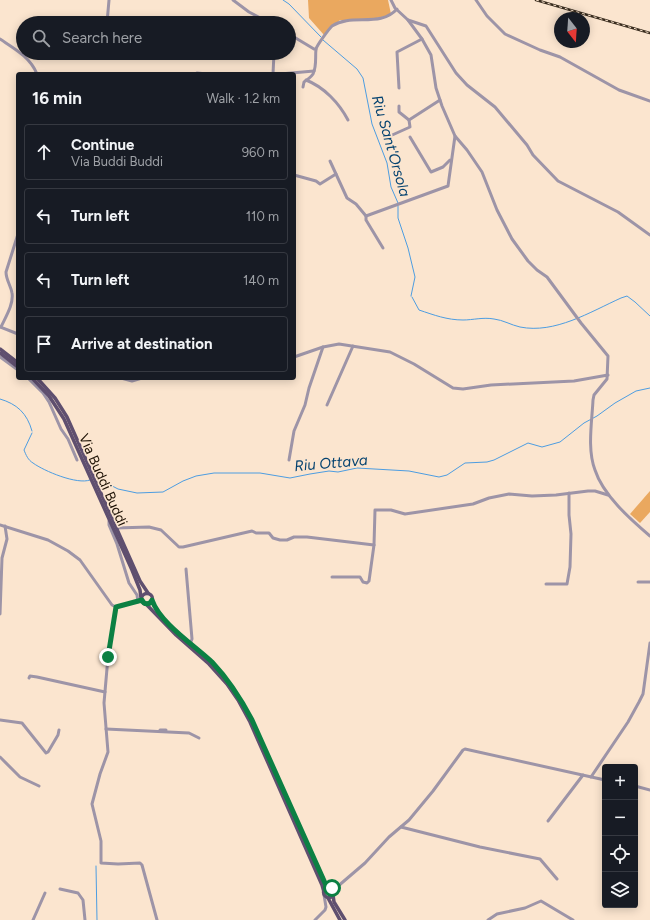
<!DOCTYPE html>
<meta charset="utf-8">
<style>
:root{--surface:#171b24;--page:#242831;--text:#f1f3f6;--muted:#9ea1a6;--line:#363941}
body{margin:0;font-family:Figtree,sans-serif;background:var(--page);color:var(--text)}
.controls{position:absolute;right:12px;bottom:12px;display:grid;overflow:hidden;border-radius:4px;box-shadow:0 2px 10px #0003}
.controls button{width:36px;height:36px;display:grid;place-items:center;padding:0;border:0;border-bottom:1px solid var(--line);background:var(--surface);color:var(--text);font:20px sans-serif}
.compass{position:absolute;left:554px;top:12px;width:36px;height:36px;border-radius:50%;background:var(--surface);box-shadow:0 2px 10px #0003;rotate:163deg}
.stop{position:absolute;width:12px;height:12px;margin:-9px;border:3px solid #0b8043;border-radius:50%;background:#fff}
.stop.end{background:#0b8043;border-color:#fff;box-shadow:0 1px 4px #0008}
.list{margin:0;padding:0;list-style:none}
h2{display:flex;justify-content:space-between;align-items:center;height:52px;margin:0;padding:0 16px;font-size:17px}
h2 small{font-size:13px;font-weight:400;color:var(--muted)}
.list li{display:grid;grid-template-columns:26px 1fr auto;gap:12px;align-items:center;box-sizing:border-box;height:56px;margin:0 8px 8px;padding:0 8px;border:1px solid var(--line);border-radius:4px}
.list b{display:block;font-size:15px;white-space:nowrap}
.list p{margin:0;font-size:13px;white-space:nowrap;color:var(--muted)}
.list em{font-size:13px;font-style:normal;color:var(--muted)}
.icon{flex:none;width:22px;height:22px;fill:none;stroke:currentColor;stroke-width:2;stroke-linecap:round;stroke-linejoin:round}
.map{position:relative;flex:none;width:650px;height:920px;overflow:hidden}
.search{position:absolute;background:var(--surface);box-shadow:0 2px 10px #0003;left:16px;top:16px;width:280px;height:44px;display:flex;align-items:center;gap:10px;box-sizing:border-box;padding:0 14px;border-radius:22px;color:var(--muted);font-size:15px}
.panel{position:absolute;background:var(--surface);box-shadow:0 2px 10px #0003;left:16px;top:72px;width:280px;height:308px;border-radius:4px}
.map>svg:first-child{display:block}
</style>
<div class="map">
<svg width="650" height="920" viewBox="0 0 650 920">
<rect width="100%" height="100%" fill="#fbe5cf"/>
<g fill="#eaa85f">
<polygon points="308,0 388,0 391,14 387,16 361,21 340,20 324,35 309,18"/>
<polygon points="650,491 650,512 640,523 630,514"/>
</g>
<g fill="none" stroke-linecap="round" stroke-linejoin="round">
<g stroke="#4d9de1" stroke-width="1">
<polyline points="283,0 289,4 321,37"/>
<polyline points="323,40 357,69 363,78 372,124 387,163 391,187 398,203"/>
<polyline points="398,206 398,218 408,248 415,277 411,296"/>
<path d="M412,297L419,310C434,315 447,320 463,320C473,320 483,317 494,319C503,320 511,325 520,327C555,334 590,312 621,298L627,296L635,302L650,316"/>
<path d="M0,399C17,404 27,413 32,431"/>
<path d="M32,433L24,450C26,455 28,460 33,463C44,471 77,485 90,480"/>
<polyline points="97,478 118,489 137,493 163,492 183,481 196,476 214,473 260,473 290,478 310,474 329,471 338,472 357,468 409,471 439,477 447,475 465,463 487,462 494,460 528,443 542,447 560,442 584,423 597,416 615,403 636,391 650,388"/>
<polyline points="96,866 97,920"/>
</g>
<g stroke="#9d94a7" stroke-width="3">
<polyline points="233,0 249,12 270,23"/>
<path d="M391,0L395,8L408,20L422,39L431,55L436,88L442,106L455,136L467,150L482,172L497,210L512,239L528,261L537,270L547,277L581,323L608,356L607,379L594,395L593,400C592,422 587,449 595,470C603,495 630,519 650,536"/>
<polyline points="476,0 487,16 505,34 540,50 560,57 619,90 650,101"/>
<polyline points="408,20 426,26 456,73 467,85 495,107 527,145 533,155 558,181 618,212 650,235"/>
<polyline points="107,23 109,0"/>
<polyline points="246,23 246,22"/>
<polyline points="289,34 314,49 316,49"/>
<path d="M0,39C15,49 30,57 37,74"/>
<polyline points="197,73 207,74"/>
<polyline points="273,74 274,53"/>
<polyline points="280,74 314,71"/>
<path d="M306,80C324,87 339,103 348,120"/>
<path d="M303,87L304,82C307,80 311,77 313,74C317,66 315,57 316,49C317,45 329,29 332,26C352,13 380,28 397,9"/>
<polyline points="399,88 397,52 422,39"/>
<polyline points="399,106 399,112 409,120"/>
<polyline points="390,136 410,127 409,120 440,100"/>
<polyline points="410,137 431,172 443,167 450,160"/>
<polyline points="330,161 347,198 356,204 366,216 448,186 455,136"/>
<polyline points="294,175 316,181 320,184 336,174"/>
<polyline points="366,216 366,220 383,248"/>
<polyline points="0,327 18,334"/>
<path d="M1,327C5,318 14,304 12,293C11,286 6,280 6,272L18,234"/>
<polyline points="0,357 18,370"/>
<polyline points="294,357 323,347 339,344 390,352 414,364 453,388 463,389 491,385 574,381 608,375"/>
<polyline points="28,378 43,393 49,402 61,429 68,439 77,460"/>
<polyline points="121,378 132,381 142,378"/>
<polyline points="157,378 194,378"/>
<polyline points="327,405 353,346"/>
<polyline points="289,460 294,431 305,405 309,388 323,347"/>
<polyline points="109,521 109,525 117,544 129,583 137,595 138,602"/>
<polyline points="0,525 48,540 68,551 80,560 112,605 116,607 142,600"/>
<polyline points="116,528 149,527 161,530 179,547 183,547 252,531 256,533 269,533 273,538 280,540 287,540 294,537 307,537 374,545"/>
<polyline points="186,569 192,639 190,644"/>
<polyline points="332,577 360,577 363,582 367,583 369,581 374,545 375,510 391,510 405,514 473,504 489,498 509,494 532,496 556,495 588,491 595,491 608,495"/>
<polyline points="638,582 650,582"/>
<polyline points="546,584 567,584 570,567 571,534 569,515 569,493"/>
<polyline points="116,607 108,657 104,703 108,752 100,774 92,804 101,841 101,863 118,864 140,863 142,865 157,920"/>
<polyline points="0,614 2,558 7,539 5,526"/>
<polyline points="29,678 30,676 37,677 105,692"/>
<polyline points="0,720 22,723 46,753 48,752 58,735 59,730"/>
<polyline points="106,729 189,733 199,738"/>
<polyline points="160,730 166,730"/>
<polyline points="0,757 20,777 39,786"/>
<polyline points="591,777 628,722 639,702 643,694 650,643"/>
<polyline points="635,786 650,790"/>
<polyline points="548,821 583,775"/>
<polyline points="401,827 480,847 540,859 557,879"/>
<polyline points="331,887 337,887"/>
<polyline points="60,889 78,893 83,900 85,920"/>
<polyline points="334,892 337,887 365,863 389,837 409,820 433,791 463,750 465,749 605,780"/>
<polyline points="33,920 45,893"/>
<polyline points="315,920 325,910 326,907 324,895"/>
<polyline points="488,920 497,914 525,908 541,901 573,920"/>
</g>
<g stroke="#5f4f6f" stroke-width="3.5">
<polyline points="0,349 18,363"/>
<polyline points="0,353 18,367"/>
<polyline points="32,378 49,396 64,419 132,570 140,590 141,598"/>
<polyline points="37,378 55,398 67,417 140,581 148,593"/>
<circle cx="147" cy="599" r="5.5"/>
<path d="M152,600C160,623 194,645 212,662C229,680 241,699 252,721L325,883L328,887"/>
<polyline points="146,604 176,635 209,664 227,684 238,700 250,722 322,885 324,892"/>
<circle cx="329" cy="892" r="5.5"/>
<polyline points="333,895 334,902 345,920"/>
<polyline points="328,898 340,920"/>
</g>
<g stroke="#392c1e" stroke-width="2.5">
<polyline id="rail" points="536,0 650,33"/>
</g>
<use href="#rail" stroke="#fbe5cf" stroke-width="1" stroke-dasharray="3" stroke-linecap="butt"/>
</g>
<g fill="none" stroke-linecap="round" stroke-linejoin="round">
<path stroke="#0b8043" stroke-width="5" d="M108,657L116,607L142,600C144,605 150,605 152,600C160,623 194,645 212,662C229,680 241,699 252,720L325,883L328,887L332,888"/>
</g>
<g text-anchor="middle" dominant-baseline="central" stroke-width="3.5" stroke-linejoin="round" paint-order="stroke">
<g font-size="14" fill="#1d1104" stroke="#fbe5cf">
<text transform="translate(103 480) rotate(66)">Via Buddi Buddi</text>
</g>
<g font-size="15" font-style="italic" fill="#054370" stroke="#fbe5cf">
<text transform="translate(391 146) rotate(74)">Riu Sant'Orsola</text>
<text transform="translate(331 463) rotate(-5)">Riu Ottava</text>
</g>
</g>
</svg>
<div class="controls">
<button>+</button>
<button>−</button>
<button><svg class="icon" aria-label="locate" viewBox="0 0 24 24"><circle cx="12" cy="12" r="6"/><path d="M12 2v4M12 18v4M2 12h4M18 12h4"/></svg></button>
<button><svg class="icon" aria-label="layers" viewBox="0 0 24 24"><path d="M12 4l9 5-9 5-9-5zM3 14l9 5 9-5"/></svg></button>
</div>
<svg class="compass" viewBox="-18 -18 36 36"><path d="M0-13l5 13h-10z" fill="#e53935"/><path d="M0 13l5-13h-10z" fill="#9ea1a6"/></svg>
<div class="stop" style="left:332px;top:888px"></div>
<div class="stop end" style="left:108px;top:657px"></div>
<div class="search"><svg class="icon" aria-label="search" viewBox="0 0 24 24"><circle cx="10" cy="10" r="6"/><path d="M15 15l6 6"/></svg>Search here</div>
<section class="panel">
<h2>16 min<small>Walk · 1.2 km</small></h2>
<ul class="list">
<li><svg class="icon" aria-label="ahead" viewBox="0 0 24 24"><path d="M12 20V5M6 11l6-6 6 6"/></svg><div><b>Continue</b><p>Via Buddi Buddi</p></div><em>960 m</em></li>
<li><svg class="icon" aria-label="left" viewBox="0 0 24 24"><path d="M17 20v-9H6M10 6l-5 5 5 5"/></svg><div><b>Turn left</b></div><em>110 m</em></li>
<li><svg class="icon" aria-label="left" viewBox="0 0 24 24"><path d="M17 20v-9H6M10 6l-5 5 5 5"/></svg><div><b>Turn left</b></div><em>140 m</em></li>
<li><svg class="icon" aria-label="arrive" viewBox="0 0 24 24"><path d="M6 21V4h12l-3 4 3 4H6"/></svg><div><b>Arrive at destination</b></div></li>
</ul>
</section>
</div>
